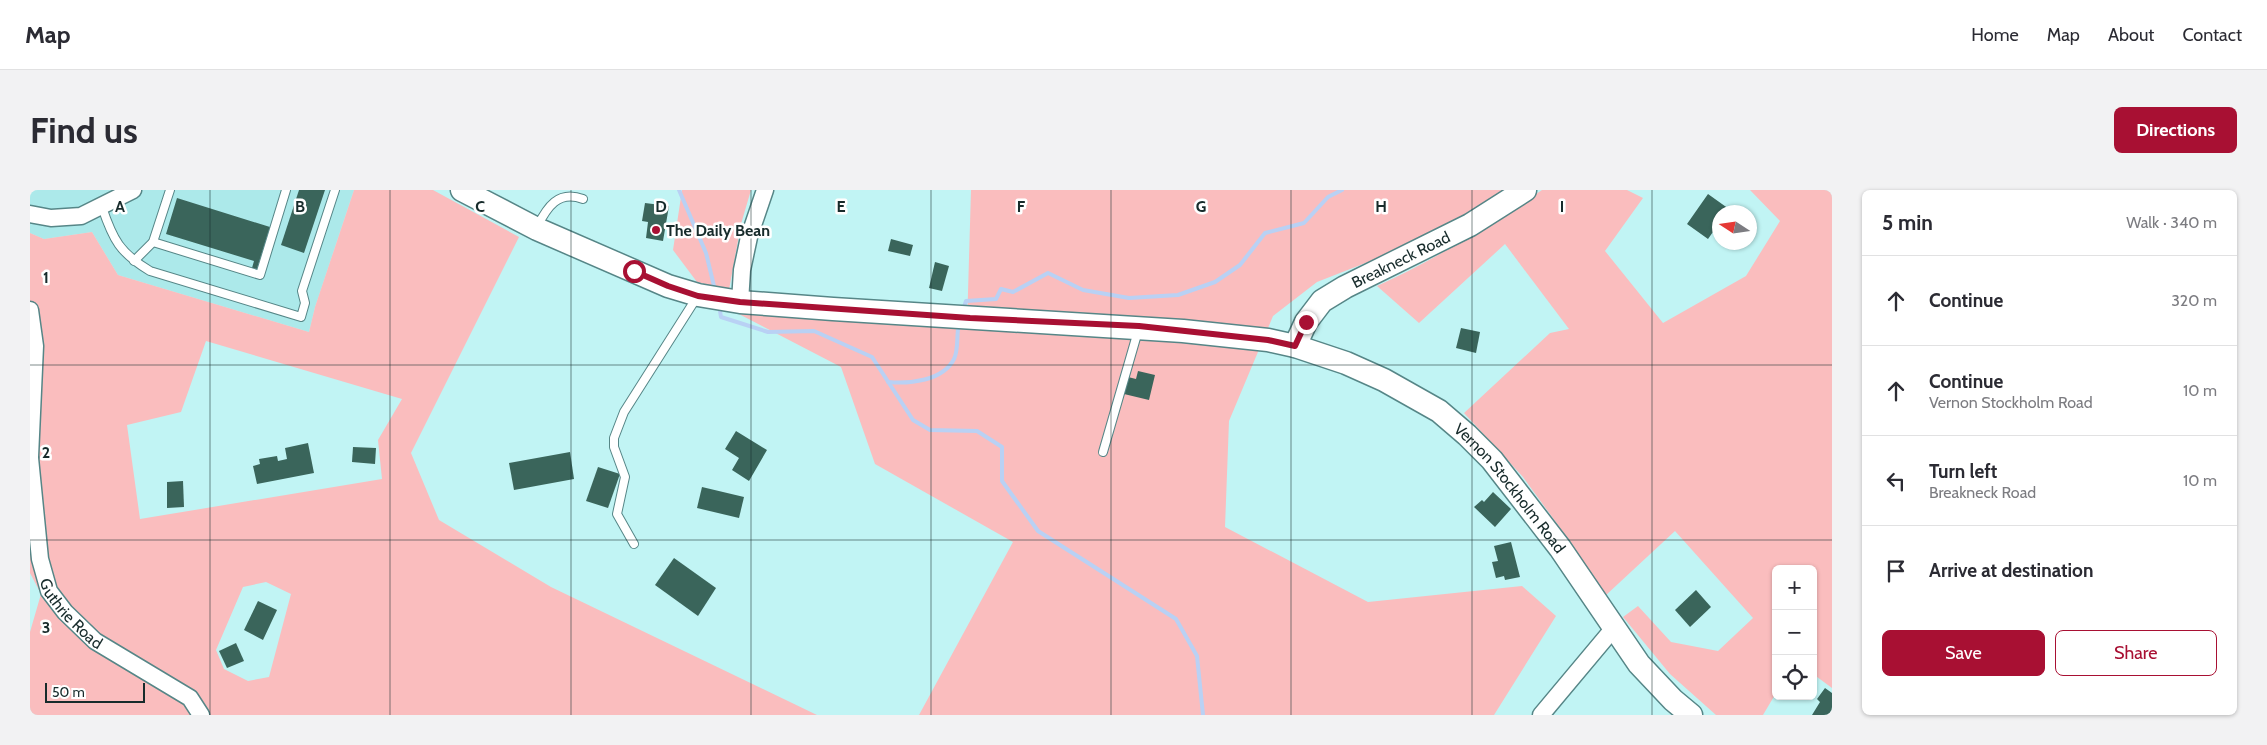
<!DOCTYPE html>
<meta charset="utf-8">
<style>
:root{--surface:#fff;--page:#f2f2f3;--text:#2b2b33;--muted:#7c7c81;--line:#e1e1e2;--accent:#a81033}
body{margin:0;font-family:Cabin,sans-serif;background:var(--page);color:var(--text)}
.controls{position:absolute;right:15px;bottom:15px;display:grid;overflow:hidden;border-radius:8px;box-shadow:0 1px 4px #0004}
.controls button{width:45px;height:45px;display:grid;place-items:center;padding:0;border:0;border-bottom:1px solid var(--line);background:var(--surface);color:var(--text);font:25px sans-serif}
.compass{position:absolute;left:1682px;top:15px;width:45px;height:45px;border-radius:50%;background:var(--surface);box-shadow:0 1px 4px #0004;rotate:282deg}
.scale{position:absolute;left:15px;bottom:12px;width:100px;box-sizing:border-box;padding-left:5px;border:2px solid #172b2b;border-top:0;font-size:14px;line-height:18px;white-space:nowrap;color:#172b2b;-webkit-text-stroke:4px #fff;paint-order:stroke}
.stop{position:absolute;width:15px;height:15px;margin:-11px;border:4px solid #a81033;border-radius:50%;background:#fff}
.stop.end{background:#a81033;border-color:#fff;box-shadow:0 1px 5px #0008}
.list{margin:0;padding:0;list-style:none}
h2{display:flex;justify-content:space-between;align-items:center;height:65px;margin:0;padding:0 20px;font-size:21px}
h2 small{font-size:16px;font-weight:400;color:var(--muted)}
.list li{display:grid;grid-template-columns:32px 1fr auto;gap:15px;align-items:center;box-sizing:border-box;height:90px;padding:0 20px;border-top:1px solid var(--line)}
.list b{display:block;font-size:19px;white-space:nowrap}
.list p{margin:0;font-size:16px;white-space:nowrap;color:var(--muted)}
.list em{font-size:16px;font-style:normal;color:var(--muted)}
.actions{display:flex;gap:10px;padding:15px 20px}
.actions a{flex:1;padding:11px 0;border:1px solid var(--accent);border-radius:8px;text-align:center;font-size:18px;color:var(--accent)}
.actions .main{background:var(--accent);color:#fff}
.icon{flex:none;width:28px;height:28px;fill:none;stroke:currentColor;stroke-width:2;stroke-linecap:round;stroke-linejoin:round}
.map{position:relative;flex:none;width:1802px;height:525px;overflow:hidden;border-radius:8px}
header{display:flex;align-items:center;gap:30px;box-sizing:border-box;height:70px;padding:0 25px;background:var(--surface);border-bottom:1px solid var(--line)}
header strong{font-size:24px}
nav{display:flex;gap:28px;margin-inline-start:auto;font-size:18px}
.intro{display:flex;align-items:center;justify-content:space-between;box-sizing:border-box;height:120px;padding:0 30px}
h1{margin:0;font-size:35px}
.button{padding:12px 22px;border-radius:8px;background:var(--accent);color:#fff;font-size:18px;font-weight:700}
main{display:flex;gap:30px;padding:0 30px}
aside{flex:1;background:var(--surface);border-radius:8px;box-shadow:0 1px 4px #0004}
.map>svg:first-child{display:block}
</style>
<header>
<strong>Map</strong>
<nav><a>Home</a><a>Map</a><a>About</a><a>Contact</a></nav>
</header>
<div class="intro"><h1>Find us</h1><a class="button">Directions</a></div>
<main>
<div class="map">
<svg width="1802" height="525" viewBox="0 0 1802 525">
<rect width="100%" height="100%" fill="#c1f4f4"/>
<polygon fill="#ace9ea" points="0,0 324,0 285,117 279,142 88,85 62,42 14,49 0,43"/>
<g fill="#fabdbe" fill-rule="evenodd">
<path d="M324,0H403L489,47L381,263L409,330L521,397L787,525H0V442L11,404L0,383V43L14,49L62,42L88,85L279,142L285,117ZM176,151L372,209L348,250L352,289L110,329L97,235L151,222ZM236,392L261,404L239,487L218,491L194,479L186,460L213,397Z"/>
<polygon points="652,0 721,0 711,34 699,100 667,92 643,60"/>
<polygon points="941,0 1477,0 1437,30 1384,54 1287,92 1243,126 1199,231 1195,337 1338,412 1492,396 1526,426 1464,525 889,525 983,352 845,274 811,177 705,122 937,137"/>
<path d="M1512,0H1597L1613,8L1575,61L1633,133L1716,86L1750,31L1720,0H1802V498L1783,484V379H1746V503L1733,525H1686L1640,484L1593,427L1608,416L1641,452L1688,461L1723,428L1645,341L1575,406L1541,353L1493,287L1434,223L1520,143L1539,139L1475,54L1389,133L1347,96C1405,70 1458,36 1512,0Z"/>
</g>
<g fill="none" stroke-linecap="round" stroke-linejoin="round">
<g stroke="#b9d1f4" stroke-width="4">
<polyline points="649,0 676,63 684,96"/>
<polyline points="933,120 936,111 966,109 971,99 983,102 1018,83 1053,100 1099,108 1148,105 1185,92 1210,75 1235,43 1274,33 1298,7 1312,0"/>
<polyline points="690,121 691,127 738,142 784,141 842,167 883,230 900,240 947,241 972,257 972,291 1008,341 1146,429 1167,466 1173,525"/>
<path d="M858,192C879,194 913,191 924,169C929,159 926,144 929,134"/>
</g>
</g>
<g fill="#3a655b">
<polygon points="269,0 295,0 274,63 251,55"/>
<polygon points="1678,4 1699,19 1696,22 1690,22 1690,32 1678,49 1657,34"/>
<polygon points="147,8 240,37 227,79 222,78 224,71 136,44"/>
<polygon points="615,13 639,16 633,51 616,48 618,32 612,31"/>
<polygon points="861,49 883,55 880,66 858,61"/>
<polygon points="905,72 919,76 912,101 899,98"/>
<polygon points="1431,138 1450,142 1446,163 1426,158"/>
<polygon points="1108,181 1125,185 1119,210 1094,204 1098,187 1106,189"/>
<polygon points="706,241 737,260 719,291 702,280 709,268 695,259"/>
<polygon points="278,253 284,283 227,294 223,276 230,274 229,269 247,266 248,271 257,269 255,258"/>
<polygon points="323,257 346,258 345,274 322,272"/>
<polygon points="540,262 544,289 484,300 479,273"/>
<polygon points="568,277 590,284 578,318 556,311"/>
<polygon points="153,291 154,317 137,318 137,292"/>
<polygon points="672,297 714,307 709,328 667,318"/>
<polygon points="1463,302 1481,319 1465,337 1444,317 1452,310 1454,312"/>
<polygon points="1481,352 1490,387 1475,390 1474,386 1466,388 1462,372 1468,371 1464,356"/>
<polygon points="644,368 686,398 668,426 625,395"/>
<polygon points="1666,400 1681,417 1660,437 1645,420"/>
<polygon points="228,411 247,420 233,450 214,440"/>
<polygon points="206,453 214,471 197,478 189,461"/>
<polygon points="1795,498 1802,503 1802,525 1782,525 1790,512 1787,509"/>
</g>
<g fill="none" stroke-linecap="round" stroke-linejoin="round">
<g stroke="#568687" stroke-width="10">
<g id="lane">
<path d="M72,17C83,50 90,63 120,81L271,127L275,113L272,101L305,0"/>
<path d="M507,37C517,17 528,0 553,9"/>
<polyline points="123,52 230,85 256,0"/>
<polyline points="104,71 123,52 140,0"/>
<polyline points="1073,262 1108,141"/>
<polyline points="604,354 587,324 595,287 584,257 584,248 594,222 667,107"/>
</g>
</g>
<g stroke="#568687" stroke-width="19">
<g id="street">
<polyline points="0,24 21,28 51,26 103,0"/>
<polyline points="710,112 712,80 719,47 735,0"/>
<polyline points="0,120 5,156 0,267"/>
<path id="s1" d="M0,268L10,369L19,401L35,422L65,451L160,508L171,525"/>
<polyline points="1511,525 1583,439"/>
</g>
</g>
<g stroke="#568687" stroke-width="25">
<g id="secondary">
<path id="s2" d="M432,0L507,39L638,96L668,105L710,112L803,119L1153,141L1238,150L1265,156L1316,173L1354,190L1409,221L1437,245L1462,270L1530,358L1609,474L1643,510L1661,525"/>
<path id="s3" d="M1265,156L1276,132L1292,111L1315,97L1440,35L1495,0"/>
</g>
</g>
<use href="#lane" stroke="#fff" stroke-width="8"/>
<use href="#street" stroke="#fff" stroke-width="16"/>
<use href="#secondary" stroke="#fff" stroke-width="22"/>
</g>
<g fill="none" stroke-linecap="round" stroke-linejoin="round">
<polyline stroke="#a81033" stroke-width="6" points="604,81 638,96 668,106 710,112 940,128 1109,136 1238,150 1265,156 1276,132"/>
</g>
<path fill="none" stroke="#172b2b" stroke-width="1" stroke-opacity="0.55" d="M180,0V525M360,0V525M541,0V525M721,0V525M901,0V525M1081,0V525M1261,0V525M1442,0V525M1622,0V525M0,175H1802M0,350H1802"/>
<circle fill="#a81033" stroke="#fff" stroke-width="2" cx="626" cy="40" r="5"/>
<g text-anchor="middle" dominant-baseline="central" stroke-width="5" stroke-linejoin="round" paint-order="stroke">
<g font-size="16" font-weight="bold" fill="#172b2b" stroke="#fff" text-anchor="start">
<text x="636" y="40">The Daily Bean</text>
</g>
<g font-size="16" fill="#172b2b" stroke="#fff">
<text stroke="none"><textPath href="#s3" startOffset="142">Breakneck Road</textPath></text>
<text stroke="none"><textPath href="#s2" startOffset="1122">Vernon Stockholm Road</textPath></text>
<text stroke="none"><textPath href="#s1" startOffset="166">Guthrie Road</textPath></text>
</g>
</g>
<g font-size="16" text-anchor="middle" font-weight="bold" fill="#172b2b" stroke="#fff" stroke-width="5" stroke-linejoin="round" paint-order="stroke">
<text x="90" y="22">A</text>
<text x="270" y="22">B</text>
<text x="450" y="22">C</text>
<text x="631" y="22">D</text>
<text x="811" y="22">E</text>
<text x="991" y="22">F</text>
<text x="1171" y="22">G</text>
<text x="1351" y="22">H</text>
<text x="1532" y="22">I</text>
<text x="16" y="93">1</text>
<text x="16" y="268">2</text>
<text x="16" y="443">3</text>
</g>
</svg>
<div class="controls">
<button>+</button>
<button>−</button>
<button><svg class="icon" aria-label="locate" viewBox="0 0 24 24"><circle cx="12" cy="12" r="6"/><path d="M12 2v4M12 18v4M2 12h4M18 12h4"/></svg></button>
</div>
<svg class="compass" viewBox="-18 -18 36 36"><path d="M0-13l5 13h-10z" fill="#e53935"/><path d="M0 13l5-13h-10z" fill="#7c7c81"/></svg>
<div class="scale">50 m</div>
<div class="stop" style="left:604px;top:81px"></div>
<div class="stop end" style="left:1276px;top:132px"></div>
</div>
<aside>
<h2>5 min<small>Walk · 340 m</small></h2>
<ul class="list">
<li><svg class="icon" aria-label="ahead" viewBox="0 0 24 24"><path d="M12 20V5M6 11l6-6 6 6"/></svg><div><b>Continue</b></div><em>320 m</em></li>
<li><svg class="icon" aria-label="ahead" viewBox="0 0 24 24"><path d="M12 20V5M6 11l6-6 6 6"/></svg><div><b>Continue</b><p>Vernon Stockholm Road</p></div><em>10 m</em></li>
<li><svg class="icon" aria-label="left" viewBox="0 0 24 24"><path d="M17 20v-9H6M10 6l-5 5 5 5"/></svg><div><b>Turn left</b><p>Breakneck Road</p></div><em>10 m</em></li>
<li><svg class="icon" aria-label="arrive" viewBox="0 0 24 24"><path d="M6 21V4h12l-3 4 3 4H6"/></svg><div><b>Arrive at destination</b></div></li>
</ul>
<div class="actions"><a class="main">Save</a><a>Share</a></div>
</aside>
</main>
